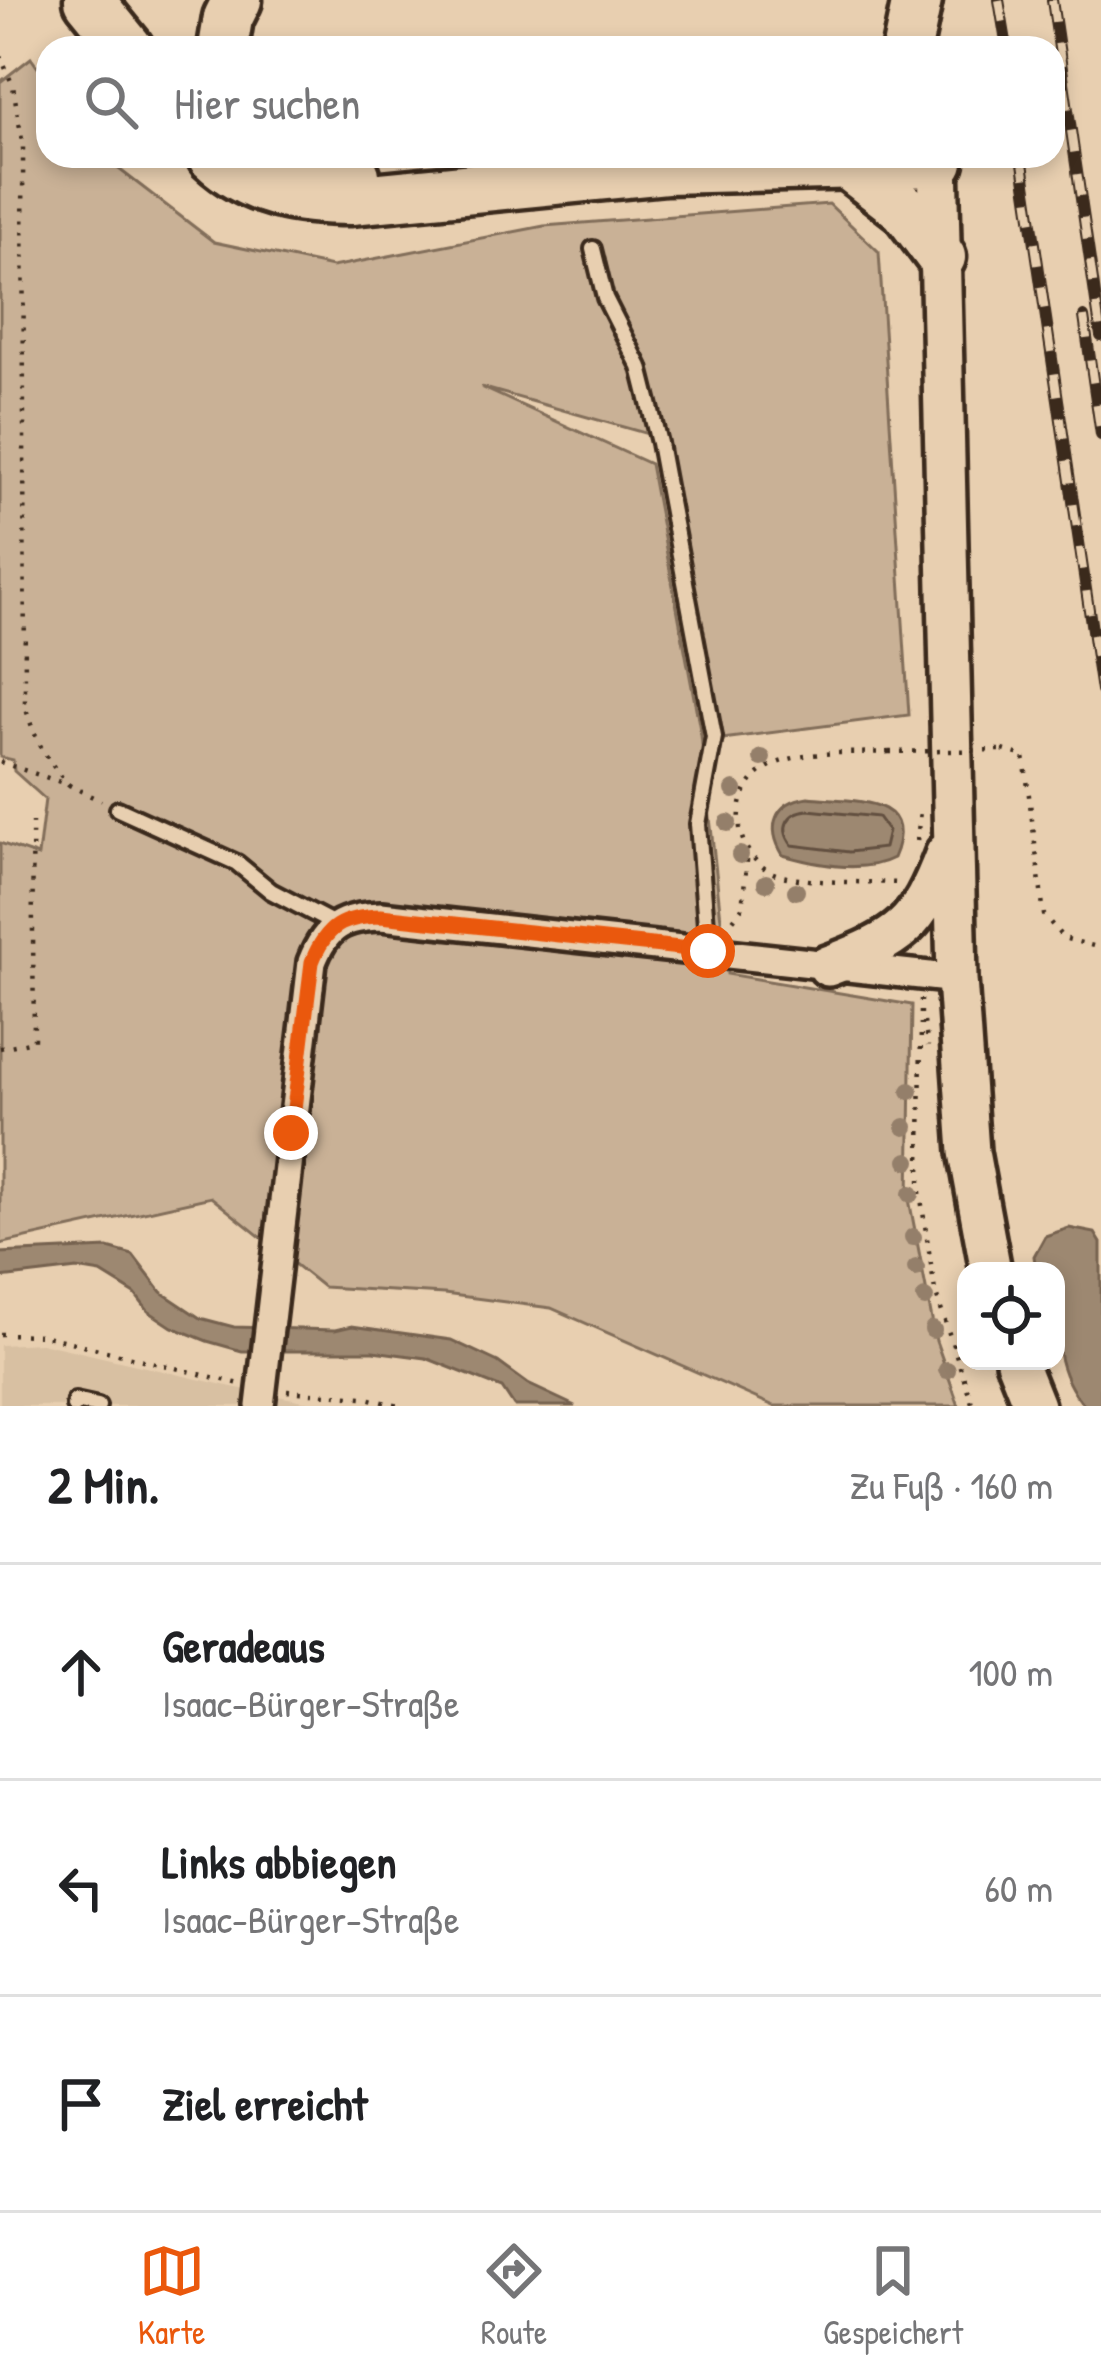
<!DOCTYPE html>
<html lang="de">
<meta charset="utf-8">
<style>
:root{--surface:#fff;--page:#f2f2f2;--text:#202124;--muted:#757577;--line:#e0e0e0;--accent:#ea580c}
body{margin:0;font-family:"Patrick Hand",sans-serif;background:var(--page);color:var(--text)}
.controls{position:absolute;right:36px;bottom:36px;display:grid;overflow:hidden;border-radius:24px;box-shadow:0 6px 18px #0003}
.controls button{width:108px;height:108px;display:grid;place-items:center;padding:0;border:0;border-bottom:3px solid var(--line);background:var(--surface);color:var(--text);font:60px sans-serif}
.stop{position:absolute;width:36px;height:36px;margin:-27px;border:9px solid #ea580c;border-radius:50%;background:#fff}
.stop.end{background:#ea580c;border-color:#fff;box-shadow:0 3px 12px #0008}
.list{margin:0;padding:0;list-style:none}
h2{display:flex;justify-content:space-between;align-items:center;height:156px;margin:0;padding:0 48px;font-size:51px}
h2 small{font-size:39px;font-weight:400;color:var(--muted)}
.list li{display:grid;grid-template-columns:78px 1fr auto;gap:36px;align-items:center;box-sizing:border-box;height:216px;padding:0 48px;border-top:3px solid var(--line)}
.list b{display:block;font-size:45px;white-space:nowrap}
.list p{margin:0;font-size:39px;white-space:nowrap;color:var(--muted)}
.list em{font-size:39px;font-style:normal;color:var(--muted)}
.icon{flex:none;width:66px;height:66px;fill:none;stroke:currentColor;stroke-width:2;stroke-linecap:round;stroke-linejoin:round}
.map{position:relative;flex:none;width:1101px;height:1406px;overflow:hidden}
.search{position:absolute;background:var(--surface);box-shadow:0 6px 18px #0003;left:36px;right:36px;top:36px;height:132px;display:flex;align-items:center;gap:30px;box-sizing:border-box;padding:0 42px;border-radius:36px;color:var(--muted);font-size:45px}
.sheet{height:804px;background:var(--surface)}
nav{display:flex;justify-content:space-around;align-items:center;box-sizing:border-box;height:168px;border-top:3px solid var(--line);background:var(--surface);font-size:33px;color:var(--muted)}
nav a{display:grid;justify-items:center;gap:6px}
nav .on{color:var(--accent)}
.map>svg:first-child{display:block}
</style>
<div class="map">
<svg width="1101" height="1406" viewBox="0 0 1101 1406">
<rect width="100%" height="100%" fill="#e8cfb0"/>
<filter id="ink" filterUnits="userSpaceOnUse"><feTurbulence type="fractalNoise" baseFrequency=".00833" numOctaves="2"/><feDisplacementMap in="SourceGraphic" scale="24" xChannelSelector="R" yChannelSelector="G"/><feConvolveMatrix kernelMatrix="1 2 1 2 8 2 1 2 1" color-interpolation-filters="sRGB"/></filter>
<g filter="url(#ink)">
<polygon fill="#d8c0a2" points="41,1343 232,1387 329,1406 0,1406 0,1345"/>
<polygon fill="#c9b196" stroke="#826e5a" stroke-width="3" points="31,58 48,82 48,156 102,156 214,242 332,267 544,226 829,204 879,252 909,715 722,739 666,439 481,387 650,464 701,735 727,974 912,1005 909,1199 936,1341 959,1406 774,1406 551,1308 444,1294 323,1287 211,1197 0,1244 0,843 38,856 45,799 14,771 13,760 0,757 0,82"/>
<g fill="#9d8871" stroke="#766250" stroke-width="3">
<path d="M808,797C850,802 921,794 893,858C863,874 814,864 783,855C766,827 774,802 808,797Z"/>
<path d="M1069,1228L1095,1233L1101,1243V1406H1085C1050,1369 1056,1318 1056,1271H1036L1034,1256L1045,1236Z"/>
<polygon points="108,1248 133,1255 161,1292 200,1318 234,1327 335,1330 352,1326 451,1340 498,1362 528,1384 575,1406 514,1406 502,1388 426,1358 373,1351 242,1351 207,1341 172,1327 148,1311 135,1294 101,1273 77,1269 0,1278 0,1253"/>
</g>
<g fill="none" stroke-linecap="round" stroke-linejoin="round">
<path stroke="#62503f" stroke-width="3" d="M808,810L878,817L888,831L884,848L849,852L792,845C779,828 787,812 808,810Z"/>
<g stroke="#3b2a1e" stroke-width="22">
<g id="lane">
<polyline points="593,249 605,298 640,367 659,443 714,737 698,824 708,951"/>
<polyline points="118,809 237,863 271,891 334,924"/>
<polyline points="74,1406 75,1401 98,1406"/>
</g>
</g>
<g stroke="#3b2a1e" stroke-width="36">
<path id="street" d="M260,1406L312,962C326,926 343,917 381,916L957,979"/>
</g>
<g stroke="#3b2a1e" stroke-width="48">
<g id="secondary">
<polyline points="938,156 957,979 969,1152 991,1271"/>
<path d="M828,966C901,938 918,927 946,853"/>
<polyline points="1016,1361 1034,1406"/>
</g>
</g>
<g stroke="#3b2a1e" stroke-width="57">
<g id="highway">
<polyline points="89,0 128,48"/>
<polyline points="223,48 228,18 237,0"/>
<polyline points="907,48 917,0"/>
<path d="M212,156C251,193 300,200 351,200L666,169L939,162"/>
<polyline points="284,156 308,169 355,175"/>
<polyline points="847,164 905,209 941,257"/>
</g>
</g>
<g stroke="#3b2a1e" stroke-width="4.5" stroke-dasharray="3 9" stroke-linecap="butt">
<path d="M0,55L13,86L23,146L25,705C34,738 46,760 69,785"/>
<polyline points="1003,750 1024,756 1044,915 1063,938 1101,948"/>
<path d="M889,752C831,755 733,742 740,828C742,846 755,864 771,872C797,885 869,881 900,883"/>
<polyline points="0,762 69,785 101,801"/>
<polyline points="917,841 920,811"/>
<polyline points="726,929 742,908 748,851"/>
<polyline points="921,999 920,1192 935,1291 973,1406"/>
<polyline points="924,1022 928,1046"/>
<polyline points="0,1048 34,1041 32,822"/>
<polyline points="0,1334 42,1335 240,1384"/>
<polyline points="287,1391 363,1397 399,1406"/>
</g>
<use href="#lane" stroke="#e8cfb0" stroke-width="14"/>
<use href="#street" stroke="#e8cfb0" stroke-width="27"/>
<use href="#secondary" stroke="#e8cfb0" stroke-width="39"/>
<use href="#highway" stroke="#e8cfb0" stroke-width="48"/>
<g stroke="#3b2a1e" stroke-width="12">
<g id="rail">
<polyline points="999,0 1007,48"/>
<polyline points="1052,0 1101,336"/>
<polyline points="1022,156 1101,691"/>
<polyline points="1084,317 1101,435"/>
</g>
</g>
<use href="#rail" stroke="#e8cfb0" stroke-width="8" stroke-dasharray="22" stroke-linecap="butt"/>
<polyline stroke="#3b2a1e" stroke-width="4.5" stroke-dasharray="3 9" stroke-linecap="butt" points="889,752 1003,750"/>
</g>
<g fill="#947f6a">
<circle cx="762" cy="758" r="9"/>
<circle cx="734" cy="790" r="9"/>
<circle cx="728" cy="823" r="9"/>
<circle cx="740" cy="855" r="9"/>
<circle cx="766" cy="883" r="9"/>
<circle cx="796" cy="891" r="9"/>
<circle cx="910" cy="1091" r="9"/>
<circle cx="905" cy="1127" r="9"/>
<circle cx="908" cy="1161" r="9"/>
<circle cx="911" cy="1194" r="9"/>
<circle cx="913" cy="1237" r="9"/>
<circle cx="916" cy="1268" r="9"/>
<circle cx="925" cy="1298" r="9"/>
<circle cx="933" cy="1330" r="9"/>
<circle cx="947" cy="1370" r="9"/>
</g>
</g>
<g fill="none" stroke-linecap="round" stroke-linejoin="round" filter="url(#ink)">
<path stroke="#ea580c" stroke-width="15" d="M291,1133L312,962C326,926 342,917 381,916L708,951"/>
</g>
</svg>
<div class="controls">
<button><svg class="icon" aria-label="locate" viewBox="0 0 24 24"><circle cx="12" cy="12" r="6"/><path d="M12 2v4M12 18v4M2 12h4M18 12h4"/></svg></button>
</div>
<div class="stop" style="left:708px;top:951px"></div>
<div class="stop end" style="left:291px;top:1133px"></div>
<div class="search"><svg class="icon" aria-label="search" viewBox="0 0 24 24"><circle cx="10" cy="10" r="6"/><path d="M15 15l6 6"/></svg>Hier suchen</div>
</div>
<section class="sheet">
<h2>2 Min.<small>Zu Fuß · 160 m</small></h2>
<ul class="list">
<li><svg class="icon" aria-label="ahead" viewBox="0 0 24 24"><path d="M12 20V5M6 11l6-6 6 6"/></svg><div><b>Geradeaus</b><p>Isaac-Bürger-Straße</p></div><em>100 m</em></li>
<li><svg class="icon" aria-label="left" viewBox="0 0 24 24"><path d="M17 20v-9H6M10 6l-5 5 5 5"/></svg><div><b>Links abbiegen</b><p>Isaac-Bürger-Straße</p></div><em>60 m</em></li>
<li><svg class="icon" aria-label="arrive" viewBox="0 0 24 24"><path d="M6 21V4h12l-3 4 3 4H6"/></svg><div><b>Ziel erreicht</b></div></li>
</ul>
</section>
<nav>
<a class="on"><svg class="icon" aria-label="map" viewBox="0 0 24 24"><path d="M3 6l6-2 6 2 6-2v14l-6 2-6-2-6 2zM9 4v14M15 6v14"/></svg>Karte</a>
<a><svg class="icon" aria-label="directions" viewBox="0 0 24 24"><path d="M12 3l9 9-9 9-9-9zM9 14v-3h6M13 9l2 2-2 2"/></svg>Route</a>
<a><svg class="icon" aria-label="saved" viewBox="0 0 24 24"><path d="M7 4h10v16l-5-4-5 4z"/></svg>Gespeichert</a>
</nav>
